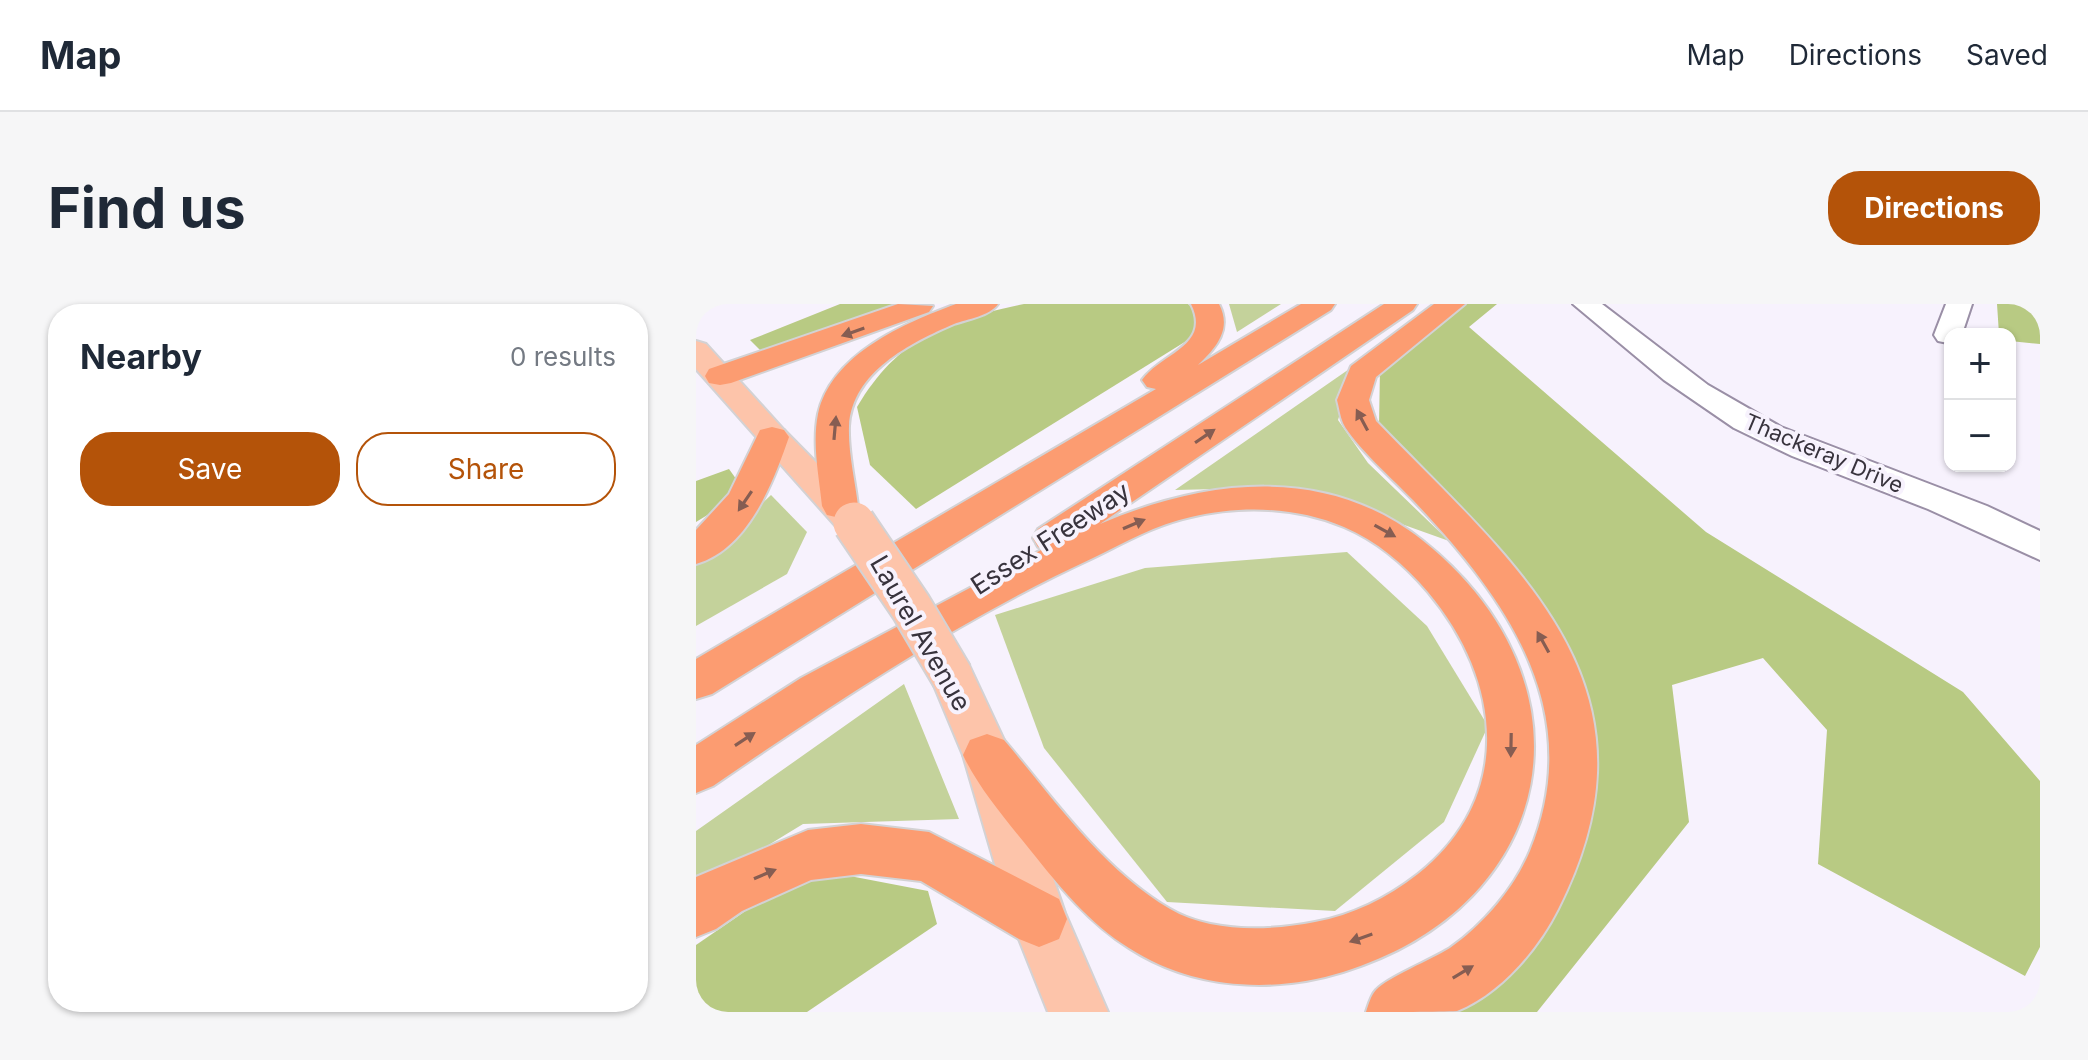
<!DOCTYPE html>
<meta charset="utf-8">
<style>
:root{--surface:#fff;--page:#f6f6f7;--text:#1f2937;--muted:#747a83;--line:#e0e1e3;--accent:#b45309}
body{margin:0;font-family:Inter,sans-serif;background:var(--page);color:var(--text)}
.controls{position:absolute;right:24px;top:24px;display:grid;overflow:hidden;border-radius:16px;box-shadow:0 2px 6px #0004}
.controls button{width:72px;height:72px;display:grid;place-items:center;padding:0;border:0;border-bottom:2px solid var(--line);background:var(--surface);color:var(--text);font:40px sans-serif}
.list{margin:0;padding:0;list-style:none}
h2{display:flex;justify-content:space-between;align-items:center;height:104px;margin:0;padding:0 32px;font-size:34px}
h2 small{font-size:26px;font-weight:400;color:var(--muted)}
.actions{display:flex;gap:16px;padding:24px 32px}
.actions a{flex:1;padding:18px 0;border:2px solid var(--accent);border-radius:32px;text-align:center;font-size:28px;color:var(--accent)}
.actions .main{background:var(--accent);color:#fff}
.map{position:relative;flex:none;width:1344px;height:708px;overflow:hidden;border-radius:32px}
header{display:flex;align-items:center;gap:48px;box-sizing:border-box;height:112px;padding:0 40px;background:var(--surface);border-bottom:2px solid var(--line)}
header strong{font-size:38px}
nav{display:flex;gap:44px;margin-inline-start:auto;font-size:28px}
.intro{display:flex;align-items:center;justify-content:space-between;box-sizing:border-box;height:192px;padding:0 48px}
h1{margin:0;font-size:56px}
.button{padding:20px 36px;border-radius:32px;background:var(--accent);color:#fff;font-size:28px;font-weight:700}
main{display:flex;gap:48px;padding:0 48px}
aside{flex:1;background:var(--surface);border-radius:32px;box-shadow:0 2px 6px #0004}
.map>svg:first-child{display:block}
</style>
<header>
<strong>Map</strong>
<nav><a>Map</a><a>Directions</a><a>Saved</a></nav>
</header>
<div class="intro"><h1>Find us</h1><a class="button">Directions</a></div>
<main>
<aside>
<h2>Nearby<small>0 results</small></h2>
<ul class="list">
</ul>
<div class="actions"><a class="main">Save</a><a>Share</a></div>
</aside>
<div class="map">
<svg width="1344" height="708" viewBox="0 0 1344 708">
<rect width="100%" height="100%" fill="#f7f2fd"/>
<g fill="#c4d29b">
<polygon points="533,0 585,0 541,28"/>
<polygon points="659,61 642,116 672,159 753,237 602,183 479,186"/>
<polygon points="75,191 111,228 91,270 0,322 0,262"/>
<polygon points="651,248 731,322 792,422 748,518 639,607 471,598 348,444 299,311 449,264"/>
<polygon points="208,380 263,515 107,520 0,585 0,527"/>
</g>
<g fill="#b8ca83">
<polygon points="144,0 212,0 69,51 54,36"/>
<path d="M328,0H492L502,9L500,31L220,205L174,161L161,103C203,32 252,16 328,0Z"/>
<polygon points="769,0 801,0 773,23 1010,228 1267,388 1344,477 1344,643 1329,672 1122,560 1131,426 1067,354 976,381 993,518 841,708 737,708 859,603 899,415 683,122 684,64"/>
<polygon points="1301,0 1344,0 1344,40 1314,37 1314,30 1303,30"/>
<polygon points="33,165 43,179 36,196 0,218 0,177"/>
<polygon points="112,564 232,587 241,620 111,708 0,708 0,641"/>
</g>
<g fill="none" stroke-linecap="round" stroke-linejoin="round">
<g stroke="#9a8fa6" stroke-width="4">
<g id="minor">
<polygon points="877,0 906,0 1012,81 1085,123 1291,202 1344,227 1344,256 1232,205 1096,152 1038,124 968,76"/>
<polygon points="1250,0 1276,0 1266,30 1254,30 1252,39 1242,37 1238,31"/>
</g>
</g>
<g stroke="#d3d2d4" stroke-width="4">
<g id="major">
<polygon points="0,37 10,40 88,126 171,210 177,219 171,228 158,232 145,228 0,65"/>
<polygon points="256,354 272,359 315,451 369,609 412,708 352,708 315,615 267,451 234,372 240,359"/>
</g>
</g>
<g stroke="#d3d2d4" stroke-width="4">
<g id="highway">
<polygon points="202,0 237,2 233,8 35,79 24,81 13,79 9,72 13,65"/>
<path d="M260,0H302C294,12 271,15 258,20C214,39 156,68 153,122C152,149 159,176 162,202L157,211L144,214L131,211L126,202C123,172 116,140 122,110C135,50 209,19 260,0Z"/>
<path d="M495,0H523C536,25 521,43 502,61L605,0H639L635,6L16,390L0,395V355L460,85L451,83L446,76C465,49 516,42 495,0Z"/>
<path d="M688,0H721L717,6L404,220C509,175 630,160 726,236C904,377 864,601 647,668C576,690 496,685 433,644C394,620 363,582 335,547C311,517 283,485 267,451L274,436L291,430L308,436C358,495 406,565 474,605C515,629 574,627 619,618C657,611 691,594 722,570C819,493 806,376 732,288C709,261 681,237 648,223C601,203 546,201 495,213C461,220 428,239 397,254C263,316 138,399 17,482L0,489V441L105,374L347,245L342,243L337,234L342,225Z"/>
<path d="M738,0H769L680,73L673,96L680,117C822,264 975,382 862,605C842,645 804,690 761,707C745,708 690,708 670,708C672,702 675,691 680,686C692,673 735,656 754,644C787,621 818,585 834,547C892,406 810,294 717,196C700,178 657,140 647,119C644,112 643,103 641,96L655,62Z"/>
<path d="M76,123L88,126L93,133C77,179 52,245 0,260V226L33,190L64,126Z"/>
<polygon points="165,520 233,528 363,595 371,615 363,635 343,643 323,635 225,577 165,570 115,576 46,607 20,625 0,633 0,573 112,526"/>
</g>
</g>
<use href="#minor" fill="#fff" fill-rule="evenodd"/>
<use href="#major" fill="#fdc4aa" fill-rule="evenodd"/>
<use href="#highway" fill="#fc9c71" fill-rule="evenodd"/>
<g stroke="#d3d2d4" stroke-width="45" stroke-linecap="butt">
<polyline id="major-bridge" points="158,219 215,303 256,372"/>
</g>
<use href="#major-bridge" stroke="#fdc4aa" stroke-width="41"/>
</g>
<defs><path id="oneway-solid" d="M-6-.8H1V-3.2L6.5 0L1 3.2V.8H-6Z" transform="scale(2)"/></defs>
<g fill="#865d52">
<use href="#oneway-solid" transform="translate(157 28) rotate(161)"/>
<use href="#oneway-solid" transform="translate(666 116) rotate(-118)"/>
<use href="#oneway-solid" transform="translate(139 124) rotate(-85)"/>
<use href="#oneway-solid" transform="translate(509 132) rotate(-34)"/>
<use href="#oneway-solid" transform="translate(49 197) rotate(124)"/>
<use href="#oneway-solid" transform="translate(438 220) rotate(-23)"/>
<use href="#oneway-solid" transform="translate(689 227) rotate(29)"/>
<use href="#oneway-solid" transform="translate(847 338) rotate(-119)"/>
<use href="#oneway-solid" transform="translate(49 435) rotate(-33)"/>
<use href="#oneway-solid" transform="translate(815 441) rotate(91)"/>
<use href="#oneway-solid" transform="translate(69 570) rotate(-23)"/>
<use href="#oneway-solid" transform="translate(665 634) rotate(161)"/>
<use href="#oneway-solid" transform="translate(767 668) rotate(-31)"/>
</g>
<g text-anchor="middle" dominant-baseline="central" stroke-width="8" stroke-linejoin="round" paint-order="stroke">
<g font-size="22" fill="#38333d" stroke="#f7f2fd">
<text transform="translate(1128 149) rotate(23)">Thackeray Drive</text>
</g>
<g font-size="26" fill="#38333d" stroke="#f7f2fd">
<text transform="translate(354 234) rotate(-33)">Essex Freeway</text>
<text transform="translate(225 329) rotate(60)">Laurel Avenue</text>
</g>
</g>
</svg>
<div class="controls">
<button>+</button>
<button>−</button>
</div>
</div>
</main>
